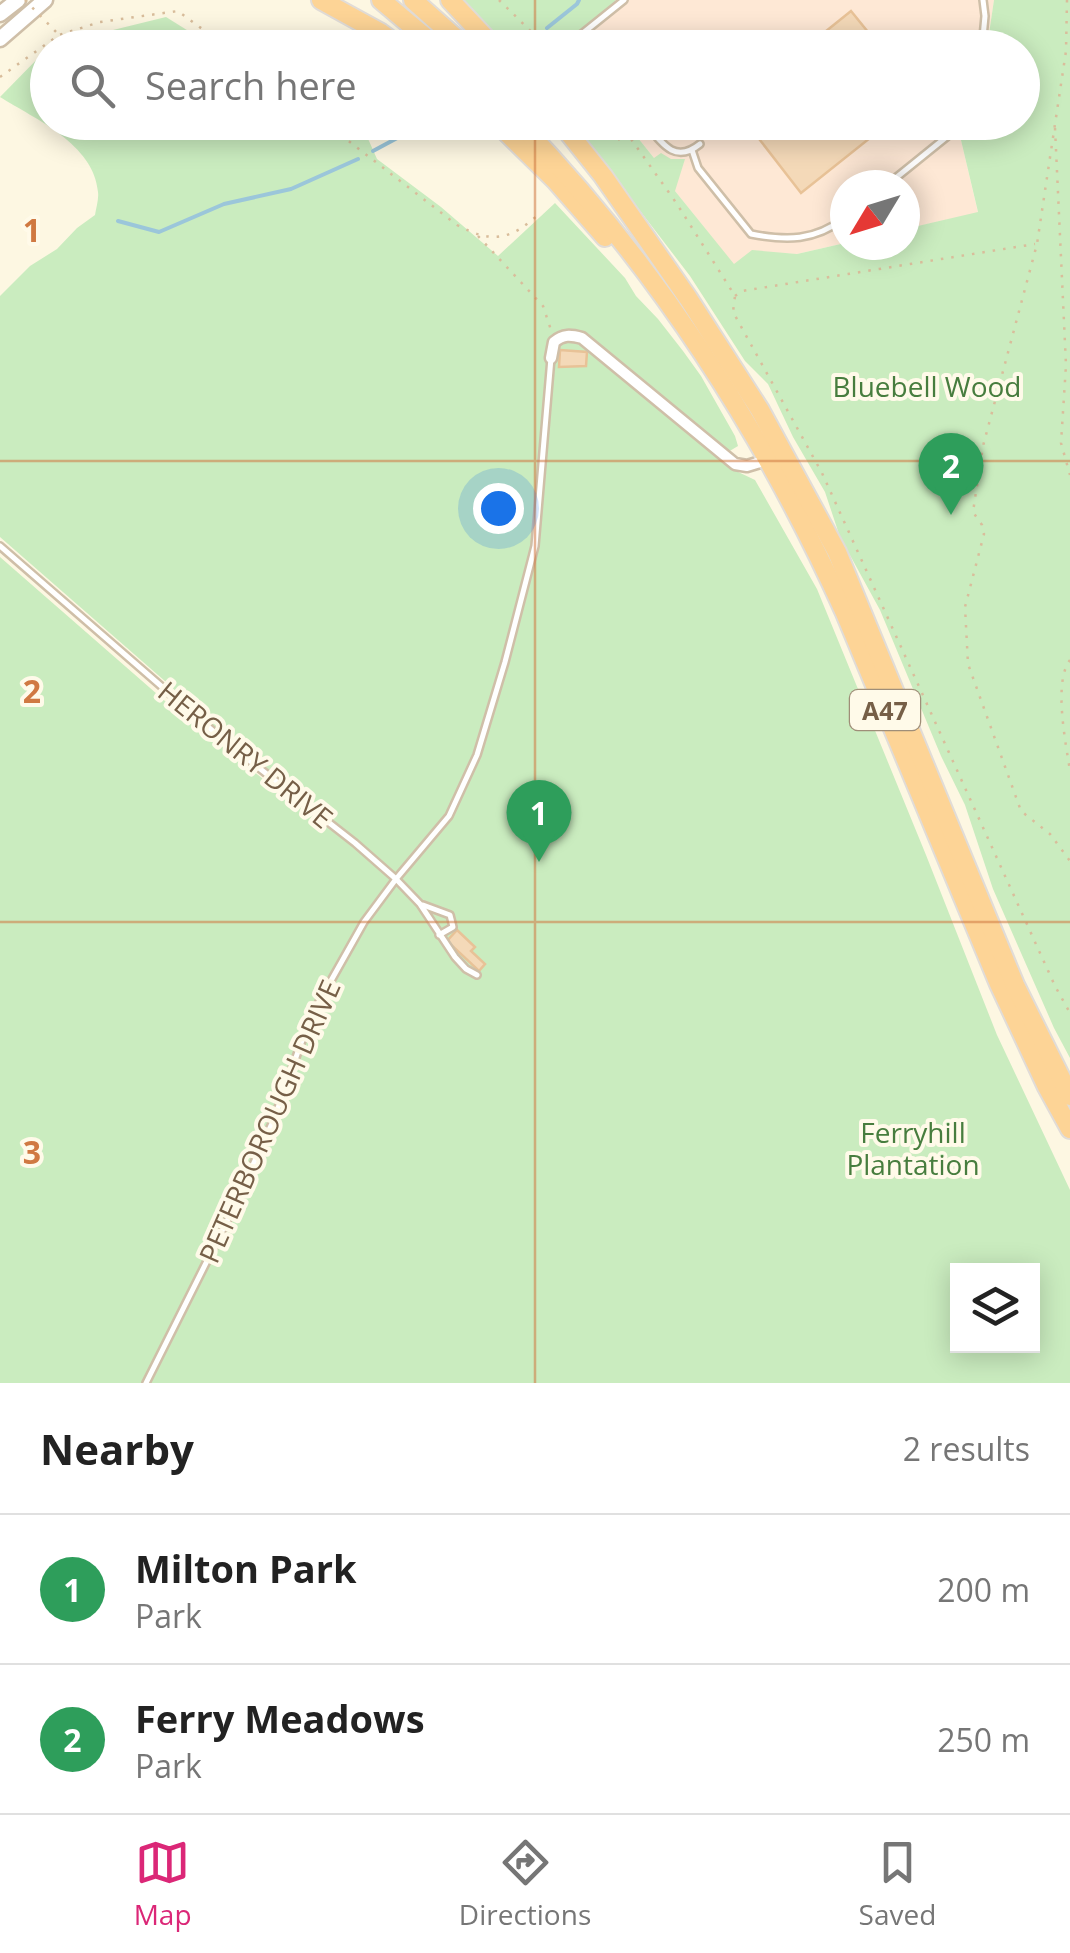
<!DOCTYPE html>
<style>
:root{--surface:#fff;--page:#f6f6f6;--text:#222;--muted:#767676;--line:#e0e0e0;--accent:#db2777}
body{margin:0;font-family:"Open Sans",sans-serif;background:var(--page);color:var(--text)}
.controls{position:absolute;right:30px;bottom:30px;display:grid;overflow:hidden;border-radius:0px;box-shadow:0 5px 25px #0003}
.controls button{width:90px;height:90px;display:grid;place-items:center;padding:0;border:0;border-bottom:2px solid var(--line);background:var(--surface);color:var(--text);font:50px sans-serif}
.compass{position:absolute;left:830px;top:170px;width:90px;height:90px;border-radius:50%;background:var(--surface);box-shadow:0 5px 25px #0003;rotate:232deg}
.you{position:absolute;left:498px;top:508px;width:35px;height:35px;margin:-25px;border:8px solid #fff;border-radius:50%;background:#1a73e8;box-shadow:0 0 0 15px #1a73e833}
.badge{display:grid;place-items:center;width:65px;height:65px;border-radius:50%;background:var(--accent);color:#fff;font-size:32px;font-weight:700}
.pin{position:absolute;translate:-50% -82px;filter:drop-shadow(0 2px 5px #0008)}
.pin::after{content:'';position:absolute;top:52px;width:35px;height:30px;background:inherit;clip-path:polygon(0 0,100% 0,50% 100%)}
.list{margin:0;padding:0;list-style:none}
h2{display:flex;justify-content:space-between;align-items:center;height:130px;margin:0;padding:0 40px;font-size:42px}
h2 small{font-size:32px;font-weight:400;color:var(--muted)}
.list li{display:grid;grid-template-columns:65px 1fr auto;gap:30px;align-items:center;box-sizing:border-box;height:150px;padding:0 40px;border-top:2px solid var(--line)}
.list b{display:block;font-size:38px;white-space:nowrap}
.list p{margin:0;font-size:32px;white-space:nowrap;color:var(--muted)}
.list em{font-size:32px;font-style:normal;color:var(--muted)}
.icon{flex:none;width:55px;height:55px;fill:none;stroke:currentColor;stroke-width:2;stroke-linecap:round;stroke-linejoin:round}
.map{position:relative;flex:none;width:1070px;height:1383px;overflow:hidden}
.search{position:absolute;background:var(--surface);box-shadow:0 5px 25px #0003;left:30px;right:30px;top:30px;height:110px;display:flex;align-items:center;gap:25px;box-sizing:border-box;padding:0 35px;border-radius:55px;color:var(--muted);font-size:38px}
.sheet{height:430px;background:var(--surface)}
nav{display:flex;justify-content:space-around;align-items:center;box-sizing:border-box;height:140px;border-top:2px solid var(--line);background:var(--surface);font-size:28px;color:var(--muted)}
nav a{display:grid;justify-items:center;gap:5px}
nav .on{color:var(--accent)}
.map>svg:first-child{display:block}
</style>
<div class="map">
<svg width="1070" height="1383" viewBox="0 0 1070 1383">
<rect width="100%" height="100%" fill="#fdf7e2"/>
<g fill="#fee8d5">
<polygon points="510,0 994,0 987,48 565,47"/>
<polygon points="626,123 972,123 960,136 978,213 905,229 905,185 845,185 845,243 797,254 776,253 734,265 675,191 671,159 654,158"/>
</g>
<g fill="#caecbf" fill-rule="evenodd">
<polygon points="454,0 615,0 616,2 563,43 565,47 500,48"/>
<polygon points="994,0 1070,0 1070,1058 1054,1028 993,889 965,805 941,756 880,610 840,537 825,492 793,437 768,384 745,361 690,276 621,186 566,123 626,123 654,158 661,153 671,159 685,159 675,191 734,264 752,250 797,254 845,243 845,245 905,245 905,229 978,212 960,136 972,123 1022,122 1022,48 987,47"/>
<polygon points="166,17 214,47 49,47 52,45"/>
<path d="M47,49L48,122L355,123L365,132L377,159L441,207L498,256L555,203L625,278L636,296L658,319L683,351L701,376L735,436L738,446L728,452L725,462L734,470L755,480L817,589L926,855L997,1035L1070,1190V1383H0V557L165,701L268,783L278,776L238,749L166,682L0,537V296L30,266L57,249L77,228L95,215C96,208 99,199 98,192C94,144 35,119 0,97ZM958,1270H1032V1346H958Z"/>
</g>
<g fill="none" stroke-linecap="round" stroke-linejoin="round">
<g stroke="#9bc6da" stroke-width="4">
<polyline points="547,28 577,4 579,0"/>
<polyline points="373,151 427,122"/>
<polyline points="118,221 159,232 224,204 291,189 358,159"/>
</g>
</g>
<g fill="#f4d9b8" stroke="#e8c297" stroke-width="2.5">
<polygon points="851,11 881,48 805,48"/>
<polygon points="746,122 890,122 801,193"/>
<polygon points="560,350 587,352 586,366 559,367"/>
<polygon points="457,930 475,947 471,951 485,964 479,971 447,941"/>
</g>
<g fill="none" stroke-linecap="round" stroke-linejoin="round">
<g stroke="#cfbfa8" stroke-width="10">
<g id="service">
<polyline points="586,48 578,37 624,0"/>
<polyline points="982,48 985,16 983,0"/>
<path d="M645,122C661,142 674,165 700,144"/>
<path d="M692,150L698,168L751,234C787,241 814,241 845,218"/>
<polyline points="887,185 965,122"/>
<polyline points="0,546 222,739 355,843 396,879 420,904 455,957 466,969 477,975"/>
<polyline points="423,905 450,915 453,927 439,935"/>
<polyline points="146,1383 231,1213 274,1119 310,1018 364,922 396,879 449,816 477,755 505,662 535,546 551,358"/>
</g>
</g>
<g stroke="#cfbfa8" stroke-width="15">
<path id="minor" d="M551,358L554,342C563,334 571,335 582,338L735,464L747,466L767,460"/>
</g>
<g stroke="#cfbfa8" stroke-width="19">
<g id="tertiary">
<polyline points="0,14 18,0"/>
<polyline points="0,39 45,0"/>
</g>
</g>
<g stroke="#e1dcd7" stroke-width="22">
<g id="trunk">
<polyline points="321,0 381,33 401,48"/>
<polyline points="381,0 438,48"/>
<polyline points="413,0 467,48"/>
<polyline points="450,0 495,48"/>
<polyline points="496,122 556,181 605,237"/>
<path d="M518,122C656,265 764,433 845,613L999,984L1047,1087L1070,1129"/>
<polyline points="560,122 603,176 688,298 760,410 837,552 1015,985 1070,1096"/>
</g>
</g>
<g stroke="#d9bd9b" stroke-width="2.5" stroke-dasharray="2.5 8" stroke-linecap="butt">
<polyline points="499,0 548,48"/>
<polyline points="1067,0 1066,51 1037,244 983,446 973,512 982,525 984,534 965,607 968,664 1021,811 1050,834 1070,861"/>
<polyline points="0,77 59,35 100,22 178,11 228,48"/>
<path d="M324,122L457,225C494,245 512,239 541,212"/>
<polyline points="619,122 677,204 735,296 733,312 822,473 1055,986 1070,1013"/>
<polyline points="1055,128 1066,365 1061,443 1070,475"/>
<polyline points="618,140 626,134"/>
<polyline points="478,236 543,306 551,330"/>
<polyline points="735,296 742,291 1035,244"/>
<path d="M1070,660C1053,682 1066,744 1070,771"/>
</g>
<use href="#service" stroke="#fff" stroke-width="5"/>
<use href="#minor" stroke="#fff" stroke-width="10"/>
<use href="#tertiary" stroke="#fff" stroke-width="14"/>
<use href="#trunk" stroke="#fdd496" stroke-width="18"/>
<polyline stroke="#d9bd9b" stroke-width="2.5" stroke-dasharray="2.5 8" stroke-linecap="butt" points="25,0 59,35"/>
</g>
<path fill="none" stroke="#d07942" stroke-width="2.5" stroke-opacity="0.55" d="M535,0V48M535,122V1383M0,461H1070M0,922H1070"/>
<g text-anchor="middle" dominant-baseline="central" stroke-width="8" stroke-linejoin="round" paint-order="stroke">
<rect fill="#fffae9" stroke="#9f8e78" stroke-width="2.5" x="850" y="690" width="70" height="40" rx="8"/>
<g font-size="25" font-weight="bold" fill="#765f47">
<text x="885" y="710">A47</text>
</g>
<g font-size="28" fill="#477d3e" stroke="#fffae9">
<text x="927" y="386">Bluebell Wood</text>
<text x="913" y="1132">Ferryhill<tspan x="913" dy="32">Plantation</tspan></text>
</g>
<g font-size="28" fill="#765f47" stroke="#fffae9">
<text transform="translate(246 754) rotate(39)">HERONRY DRIVE</text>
<text transform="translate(269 1121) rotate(-66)">PETERBOROUGH DRIVE</text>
</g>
</g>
<g font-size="32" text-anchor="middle" font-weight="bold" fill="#d07942" stroke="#fffae9" stroke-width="8" stroke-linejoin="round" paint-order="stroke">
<text x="32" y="242">1</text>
<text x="32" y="703">2</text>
<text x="32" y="1164">3</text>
</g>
</svg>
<div class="controls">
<button><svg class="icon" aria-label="layers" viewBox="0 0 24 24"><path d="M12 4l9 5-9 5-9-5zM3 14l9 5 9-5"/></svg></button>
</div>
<svg class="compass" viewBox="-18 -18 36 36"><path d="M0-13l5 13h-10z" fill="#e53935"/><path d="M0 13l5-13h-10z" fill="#767676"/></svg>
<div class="you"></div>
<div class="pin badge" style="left:539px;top:862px;background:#2e9e5b">1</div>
<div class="pin badge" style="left:951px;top:515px;background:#2e9e5b">2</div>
<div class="search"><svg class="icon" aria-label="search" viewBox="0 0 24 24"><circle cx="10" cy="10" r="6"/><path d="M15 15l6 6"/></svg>Search here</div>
</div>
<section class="sheet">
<h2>Nearby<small>2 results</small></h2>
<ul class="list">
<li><span class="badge" style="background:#2e9e5b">1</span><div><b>Milton Park</b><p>Park</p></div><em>200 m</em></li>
<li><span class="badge" style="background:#2e9e5b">2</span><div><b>Ferry Meadows</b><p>Park</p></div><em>250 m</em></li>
</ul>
</section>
<nav>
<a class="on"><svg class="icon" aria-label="map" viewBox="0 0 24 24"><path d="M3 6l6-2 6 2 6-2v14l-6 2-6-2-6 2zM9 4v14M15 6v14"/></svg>Map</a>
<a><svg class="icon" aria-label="directions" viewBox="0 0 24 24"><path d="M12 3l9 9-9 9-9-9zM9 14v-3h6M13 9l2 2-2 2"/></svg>Directions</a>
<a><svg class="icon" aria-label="saved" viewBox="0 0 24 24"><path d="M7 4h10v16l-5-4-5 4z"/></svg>Saved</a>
</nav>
